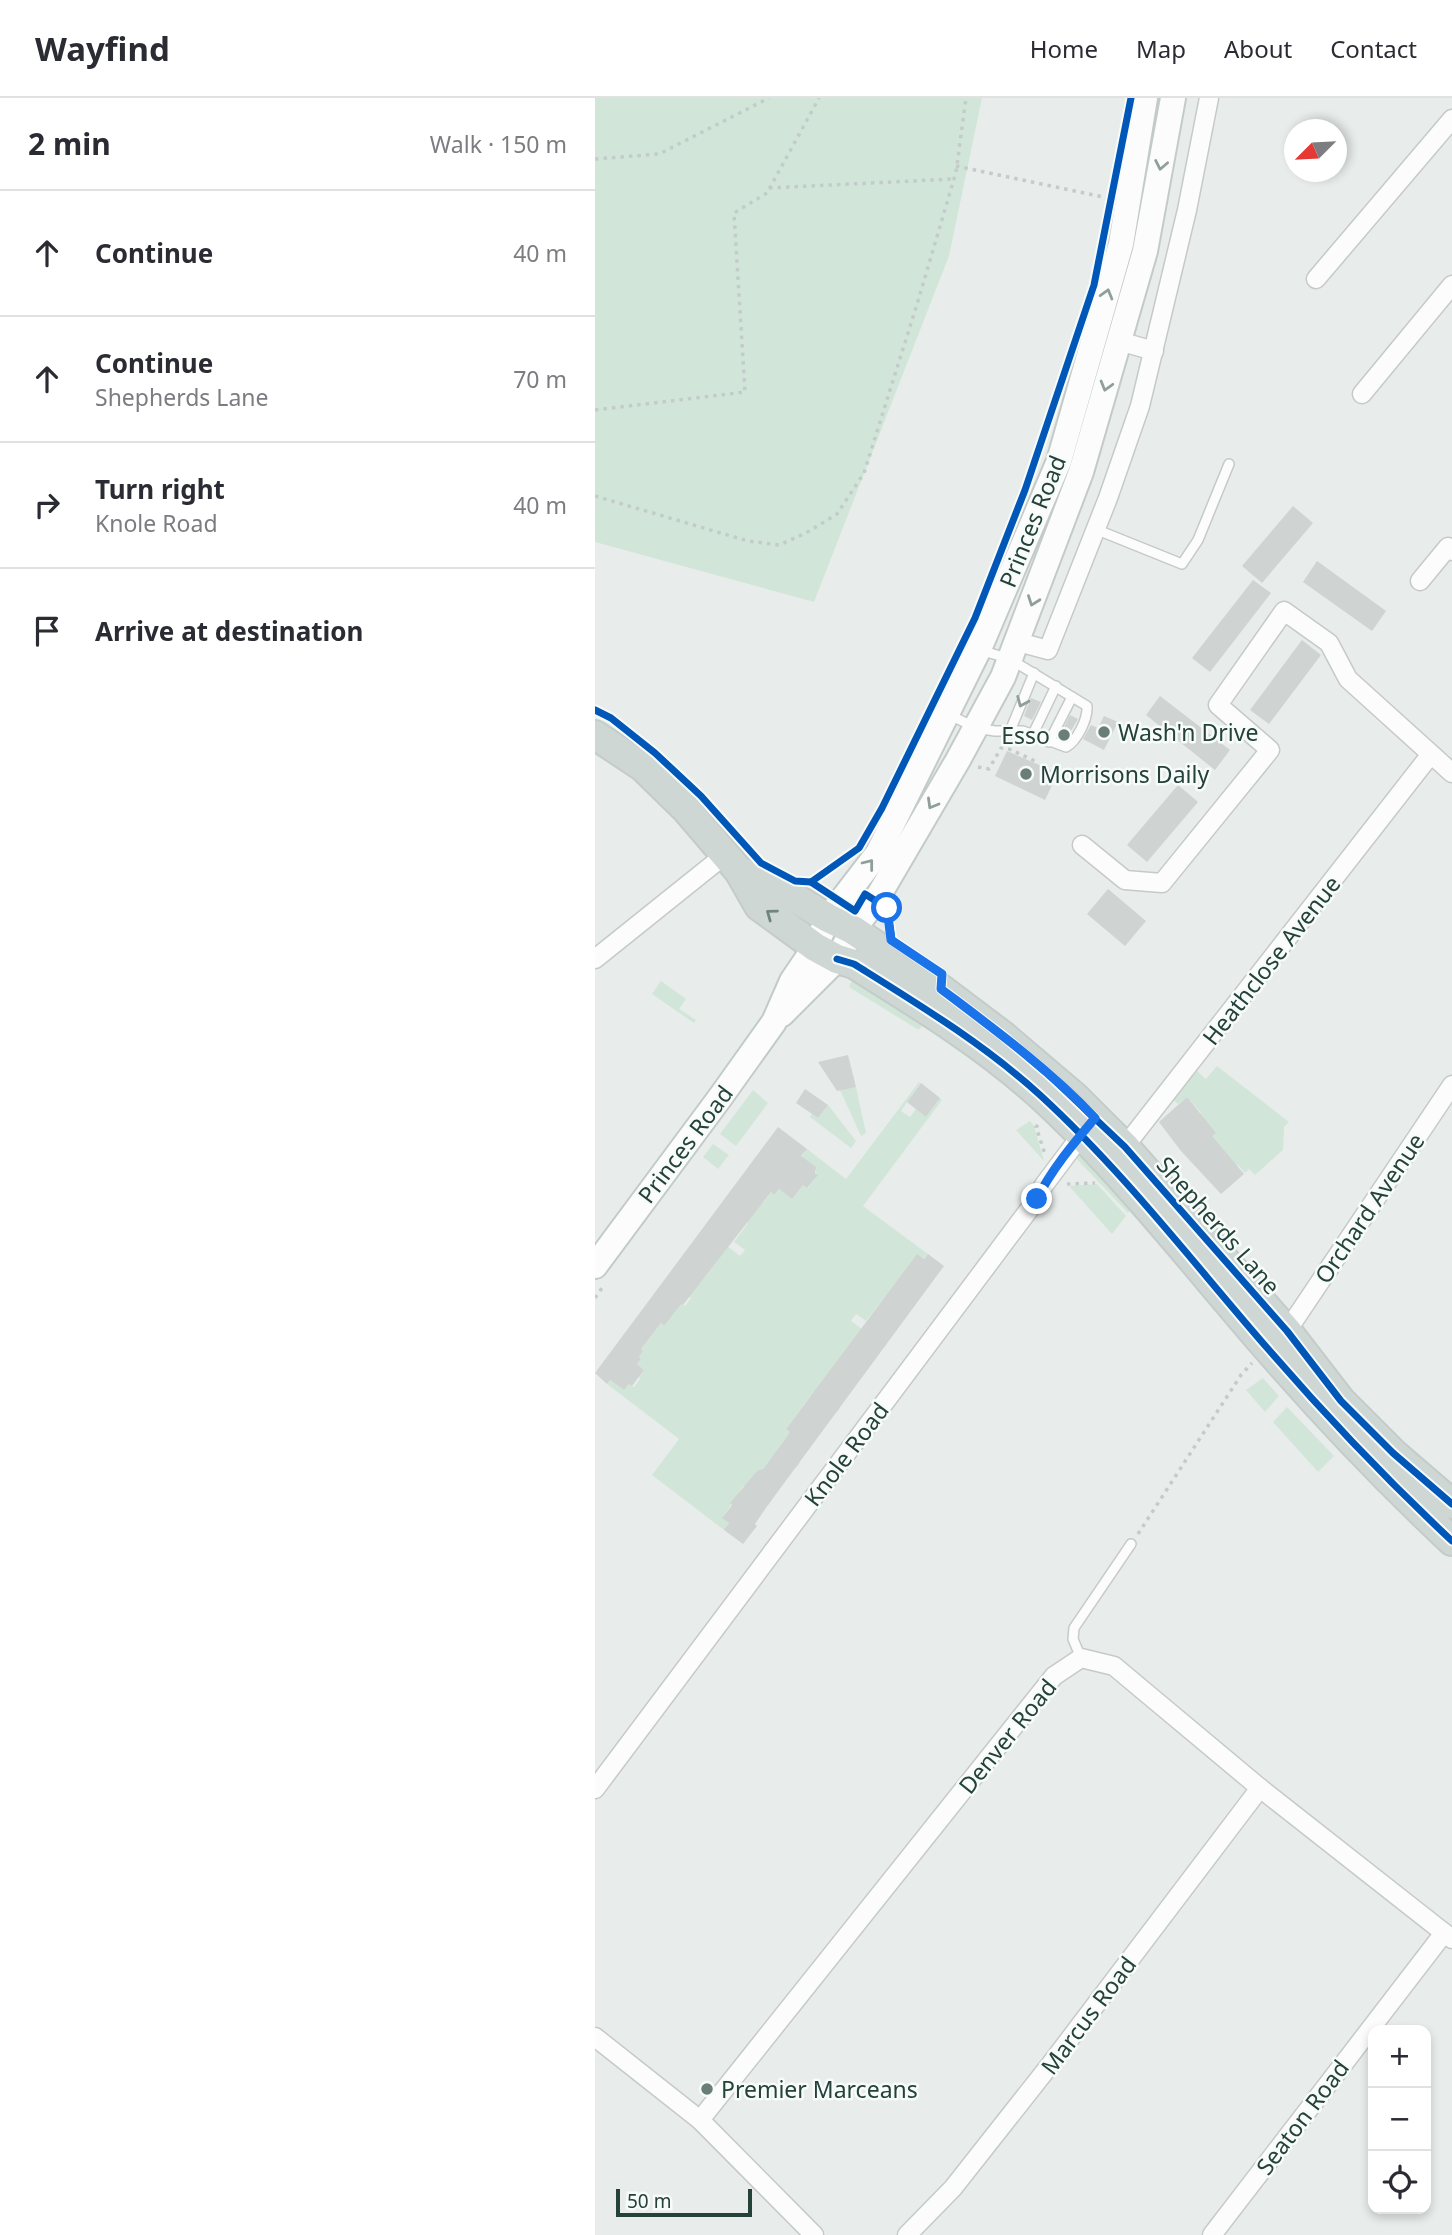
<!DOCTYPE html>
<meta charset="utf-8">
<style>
:root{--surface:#fff;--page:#f2f2f3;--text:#2b2b33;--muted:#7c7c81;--line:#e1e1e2}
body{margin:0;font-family:"Noto Sans",sans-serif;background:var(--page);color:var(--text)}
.controls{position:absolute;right:21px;bottom:21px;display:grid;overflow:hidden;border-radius:14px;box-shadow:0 4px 10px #0003}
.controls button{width:63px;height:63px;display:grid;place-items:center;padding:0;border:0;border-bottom:2px solid var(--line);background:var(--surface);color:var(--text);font:35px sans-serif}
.compass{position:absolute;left:689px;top:21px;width:63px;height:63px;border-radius:50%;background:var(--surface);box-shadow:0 4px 10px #0003;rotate:246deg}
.scale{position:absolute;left:21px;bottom:18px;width:136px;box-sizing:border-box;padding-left:7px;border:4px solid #24423a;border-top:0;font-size:19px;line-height:24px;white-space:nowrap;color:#24423a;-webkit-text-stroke:5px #f7fbf9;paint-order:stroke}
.stop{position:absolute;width:21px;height:21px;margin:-16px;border:5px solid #1a73e8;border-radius:50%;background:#fff}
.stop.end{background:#1a73e8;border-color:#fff;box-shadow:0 2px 7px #0008}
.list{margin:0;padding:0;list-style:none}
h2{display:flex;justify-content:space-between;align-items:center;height:91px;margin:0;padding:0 28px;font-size:30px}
h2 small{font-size:23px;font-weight:400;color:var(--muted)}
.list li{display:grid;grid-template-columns:46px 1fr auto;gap:21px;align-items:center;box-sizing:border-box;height:126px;padding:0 28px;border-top:2px solid var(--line)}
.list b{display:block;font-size:26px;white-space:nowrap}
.list p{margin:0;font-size:23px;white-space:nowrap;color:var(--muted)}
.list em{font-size:23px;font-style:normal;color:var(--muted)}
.icon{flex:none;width:38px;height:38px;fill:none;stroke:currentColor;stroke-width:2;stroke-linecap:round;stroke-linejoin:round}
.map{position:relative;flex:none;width:857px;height:2137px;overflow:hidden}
header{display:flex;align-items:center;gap:42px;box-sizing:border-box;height:98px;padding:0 35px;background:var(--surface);border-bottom:2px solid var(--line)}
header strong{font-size:33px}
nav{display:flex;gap:38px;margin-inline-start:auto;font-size:24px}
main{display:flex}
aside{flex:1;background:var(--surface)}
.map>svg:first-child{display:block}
</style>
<header>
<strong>Wayfind</strong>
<nav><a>Home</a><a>Map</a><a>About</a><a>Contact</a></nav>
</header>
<main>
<aside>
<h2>2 min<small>Walk · 150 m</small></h2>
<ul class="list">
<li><svg class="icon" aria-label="ahead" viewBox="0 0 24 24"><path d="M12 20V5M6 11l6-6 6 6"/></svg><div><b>Continue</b></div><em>40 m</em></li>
<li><svg class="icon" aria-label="ahead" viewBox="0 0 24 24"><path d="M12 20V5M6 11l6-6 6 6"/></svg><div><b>Continue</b><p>Shepherds Lane</p></div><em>70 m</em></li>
<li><svg class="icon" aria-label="right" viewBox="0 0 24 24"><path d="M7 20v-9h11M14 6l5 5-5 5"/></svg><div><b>Turn right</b><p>Knole Road</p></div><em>40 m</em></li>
<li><svg class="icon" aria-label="arrive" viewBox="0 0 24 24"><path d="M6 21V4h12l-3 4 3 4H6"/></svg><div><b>Arrive at destination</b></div></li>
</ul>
</aside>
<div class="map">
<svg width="857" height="2137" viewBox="0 0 857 2137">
<rect width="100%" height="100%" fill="#e8edeb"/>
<g fill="#d1e6d8">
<polygon points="0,0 387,0 354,158 219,504 0,444"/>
<polygon points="258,880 329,923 325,931 322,931 254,889"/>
<polygon points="66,883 91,901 84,911 101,922 99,925 57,896"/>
<polygon points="622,968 694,1024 689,1029 688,1052 660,1077 654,1071 650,1075 643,1067 638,1071 601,1020 606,1015 592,999 583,1006 578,1002 602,973 611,981"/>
<polygon points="324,984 325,985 306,1013 315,1019 321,1011 331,1019 345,1000 347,1002 268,1108 333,1156 299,1187 271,1223 261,1216 256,1223 267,1231 235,1304 245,1311 241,1315 216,1297 191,1331 205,1341 194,1336 186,1347 189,1349 188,1352 205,1365 201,1370 188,1361 176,1360 168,1371 161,1389 177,1402 173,1407 148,1388 128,1419 134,1425 129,1432 57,1377 84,1341 12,1286 15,1282 29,1292 34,1286 39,1289 45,1281 44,1279 49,1272 42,1266 46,1261 44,1259 48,1253 46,1251 66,1225 69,1228 74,1221 54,1205 86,1205 90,1208 96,1200 89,1194 85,1162 109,1180 123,1162 127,1144 145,1158 150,1152 139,1144 153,1125 145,1119 158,1099 167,1106 176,1094 179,1097 184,1091 197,1101 208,1087 213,1090 222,1077 220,1071 203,1063 212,1051 251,1081"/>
<polygon points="237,985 261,989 271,1035 266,1038 246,994"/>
<polygon points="158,992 173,1005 141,1048 125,1036"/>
<polygon points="233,1007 261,1043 256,1050 215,1019 217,1016 223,1020"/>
<polygon points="435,1023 439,1028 449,1063 421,1032"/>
<polygon points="118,1046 134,1057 123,1071 108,1059"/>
<polygon points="485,1051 536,1111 533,1115 477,1056"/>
<polygon points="502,1086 531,1118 517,1136 474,1088"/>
<polygon points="668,1280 684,1298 670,1314 651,1292"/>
<polygon points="692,1309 739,1358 723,1374 678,1324"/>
</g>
<g fill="#cfd4d2">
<polygon points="698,408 718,425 667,485 647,468"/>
<polygon points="722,463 791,513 777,533 708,484"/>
<polygon points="658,482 676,495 615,574 597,560"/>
<polygon points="707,542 726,557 674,626 655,612"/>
<polygon points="565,598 635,652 620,672 551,617"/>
<polygon points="436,600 446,604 437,622 429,618"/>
<polygon points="475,617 483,621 473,638 466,635"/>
<polygon points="509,618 523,624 509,652 488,641 496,627 503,630"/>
<polygon points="412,653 463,675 450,702 400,678"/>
<polygon points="583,687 603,704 552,764 532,747"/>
<polygon points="513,791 551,823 530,848 492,816"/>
<polygon points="253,957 261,989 242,993 223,964"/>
<polygon points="326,985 345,1000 331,1019 312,1004"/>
<polygon points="210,991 233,1007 223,1020 201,1005"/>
<polygon points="592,999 621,1035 617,1038 649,1076 626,1096 586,1053 564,1024"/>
<polygon points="183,1029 212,1051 206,1058 221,1069 220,1075 223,1077 212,1090 208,1087 197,1101 184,1091 179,1097 176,1094 88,1207 86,1206 69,1228 66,1225 46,1251 48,1253 44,1259 46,1261 42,1266 49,1272 37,1288 34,1286 29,1292 15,1282 12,1286 0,1275"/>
<polygon points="322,1156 329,1161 333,1156 349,1168 173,1407 160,1426 162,1428 148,1446 129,1432 134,1425 127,1420 137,1407 135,1405 162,1373 168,1371 186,1347 195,1334 191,1331"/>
</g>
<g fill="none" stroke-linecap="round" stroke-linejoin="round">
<g stroke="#c5cac8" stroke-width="12">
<g id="service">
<polyline points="500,431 587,466 603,442 634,366"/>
<path d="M353,616L381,630L400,633H428L471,649C482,643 493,621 492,608L415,561L385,552"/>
<polyline points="415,633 439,575"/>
<polyline points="438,636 461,588"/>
<polyline points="454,644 477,599"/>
<polyline points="486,1560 478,1541 479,1530 536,1446"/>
</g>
</g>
<g stroke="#c5cac8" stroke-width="21">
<g id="minor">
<polyline points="721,181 857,21"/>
<polyline points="524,243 559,253"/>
<polyline points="767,296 857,187"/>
<polyline points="825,483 853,449 857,453"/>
<polyline points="423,544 453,552 513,400 545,308 592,112 614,0"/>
<polyline points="487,747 530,782 567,785 675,652 623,607 689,513 734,545 753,581 857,675"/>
<polyline points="0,861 131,756"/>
<polyline points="524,1056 836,656"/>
<polyline points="692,1233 857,987"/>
<polyline points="0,1691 436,1109 449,1087 491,1031"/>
<polyline points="0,1939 105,2022 219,2137"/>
<polyline points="105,2022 459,1578 486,1560 519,1568 665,1690 857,1841"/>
<polyline points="312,2137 358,2090 455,1967 665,1690"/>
<polyline points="617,2137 849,1835"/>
</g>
</g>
<g stroke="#c3cbc8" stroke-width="28">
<g id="secondary">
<polyline points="187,916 242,861 258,832 281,802 363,662 408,579 486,374 550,153 578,0"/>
<polyline points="0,1168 124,1001 179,924 197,883 220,849 233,820 283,755 384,551 464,363 526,146 550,0"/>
</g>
</g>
<g stroke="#c3ccc9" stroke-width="32">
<g id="primary">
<path d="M0,637L48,669L91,711L144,773L164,808L220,849L242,861L259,866C323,906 389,946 445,997C529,1074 599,1166 674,1252C732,1319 793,1383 857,1443"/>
<polyline points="144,773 180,788 233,820 258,832 346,891 407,937 481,1000 530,1049 692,1233 746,1303 798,1355 857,1406"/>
</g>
</g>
<g stroke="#c3ccca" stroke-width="3.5" stroke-dasharray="3.5 5" stroke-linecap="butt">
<polyline points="0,61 64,56 174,0"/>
<polyline points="361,68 513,100"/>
<polyline points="174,90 357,81"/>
<polyline points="0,312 150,294 139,115 172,95 224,0"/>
<polyline points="0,398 153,443 184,447 211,435 242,416 269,375 323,203 361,74 371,0"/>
<polyline points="383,669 394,671 406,650 414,651 438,662 437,664"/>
<polyline points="443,1027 441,1029 450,1056"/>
<polyline points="472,1086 500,1085"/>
<polyline points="0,1200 9,1187"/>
<polyline points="543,1436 646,1277 657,1265"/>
</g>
<use href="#service" stroke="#fcfcfc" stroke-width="9"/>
<use href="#minor" stroke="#fcfcfc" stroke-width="18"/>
<use href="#secondary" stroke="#fcfcfc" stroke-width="24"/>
<use href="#primary" stroke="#cfd7d5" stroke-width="28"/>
<g stroke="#f7fbf9" stroke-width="11">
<g id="cycleway">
<polyline points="0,612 16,620 60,655 106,698 166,765 200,783 216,784 264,750 287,710 380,520 430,392 499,187 536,0"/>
<polyline points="216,784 260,813 270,796 292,810 297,842 347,876 346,891 407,937 453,976 530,1049 692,1233 746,1303 798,1355 857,1406"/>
<path d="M242,861L259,866C323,906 389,946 445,997C529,1074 599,1166 674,1252C732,1319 793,1383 857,1443"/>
</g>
</g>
<use href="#cycleway" stroke="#0057b8" stroke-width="7"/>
</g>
<defs><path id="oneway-chevron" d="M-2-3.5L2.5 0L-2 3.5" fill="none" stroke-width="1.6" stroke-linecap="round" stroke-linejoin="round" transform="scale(1.75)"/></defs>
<g stroke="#909f9b">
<use href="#oneway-chevron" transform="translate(566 67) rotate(101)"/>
<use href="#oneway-chevron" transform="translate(512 196) rotate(-74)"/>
<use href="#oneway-chevron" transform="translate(511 288) rotate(106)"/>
<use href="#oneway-chevron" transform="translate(438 503) rotate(110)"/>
<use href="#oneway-chevron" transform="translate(427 604) rotate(113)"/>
<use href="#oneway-chevron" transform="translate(337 706) rotate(120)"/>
<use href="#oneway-chevron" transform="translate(274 766) rotate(-52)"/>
</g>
<use stroke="#718580" href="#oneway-chevron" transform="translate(176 816) rotate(-144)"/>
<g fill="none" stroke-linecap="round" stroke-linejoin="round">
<path stroke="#1a73e8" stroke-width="9" d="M292,810L296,842L347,876L346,891C399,931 454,971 500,1020C479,1045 456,1072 442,1101"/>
</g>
<g fill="#697e78" stroke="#f7fbf9" stroke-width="2.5">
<circle cx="509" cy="634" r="7"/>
<circle cx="469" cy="637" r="7"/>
<circle cx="431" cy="676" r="7"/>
<circle cx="112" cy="1991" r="7"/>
</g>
<g text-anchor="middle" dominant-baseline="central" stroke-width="5" stroke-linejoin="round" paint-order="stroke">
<g font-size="23" fill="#24423a" stroke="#f7fbf9">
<text transform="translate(437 423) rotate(-68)">Princes Road</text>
<text transform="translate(676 862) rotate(-52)">Heathclose Avenue</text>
<text transform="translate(90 1046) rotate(-53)">Princes Road</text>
<text transform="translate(774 1110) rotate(-56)">Orchard Avenue</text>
<text transform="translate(624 1127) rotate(49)">Shepherds Lane</text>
<text transform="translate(251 1356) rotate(-53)">Knole Road</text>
<text transform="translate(412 1638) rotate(-51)">Denver Road</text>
<text transform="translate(493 1917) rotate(-53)">Marcus Road</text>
<text transform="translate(707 2019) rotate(-53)">Seaton Road</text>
</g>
<g font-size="23" fill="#24423a" stroke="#f7fbf9" text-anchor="start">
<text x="523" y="634">Wash'n Drive</text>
<text x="455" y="637" text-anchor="end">Esso</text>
<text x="445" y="676">Morrisons Daily</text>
<text x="126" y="1991">Premier Marceans</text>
</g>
</g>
</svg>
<div class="controls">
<button>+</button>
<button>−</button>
<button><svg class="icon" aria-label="locate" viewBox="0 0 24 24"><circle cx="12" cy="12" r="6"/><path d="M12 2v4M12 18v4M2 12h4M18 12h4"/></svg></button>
</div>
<svg class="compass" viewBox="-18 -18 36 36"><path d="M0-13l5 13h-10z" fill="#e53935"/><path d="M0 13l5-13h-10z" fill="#7c7c81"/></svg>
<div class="scale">50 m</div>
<div class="stop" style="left:292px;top:810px"></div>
<div class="stop end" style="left:442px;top:1101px"></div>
</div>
</main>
